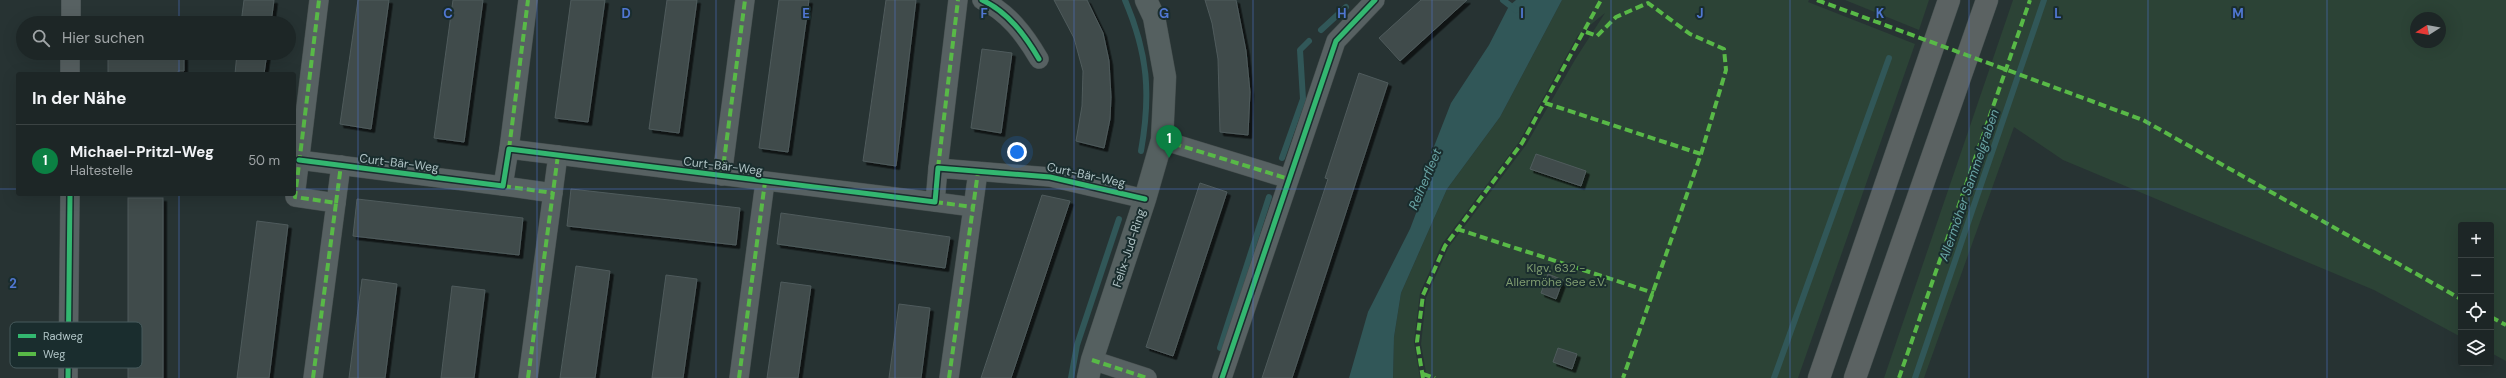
<!DOCTYPE html>
<html lang="de">
<meta charset="utf-8">
<style>
:root{--surface:#1d2626;--page:#252e2e;--text:#f1f3f6;--muted:#a0a5a7;--line:#3b4343;--accent:#0b8043}
body{margin:0;font-family:"DM Sans",sans-serif;background:var(--page);color:var(--text)}
.controls{position:absolute;right:12px;bottom:12px;display:grid;overflow:hidden;border-radius:4px;box-shadow:0 4px 16px #0002}
.controls button{width:36px;height:36px;display:grid;place-items:center;padding:0;border:0;border-bottom:1px solid var(--line);background:var(--surface);color:var(--text);font:20px sans-serif}
.compass{position:absolute;left:2410px;top:12px;width:36px;height:36px;border-radius:50%;background:var(--surface);box-shadow:0 4px 16px #0002;rotate:259deg}
.you{position:absolute;left:1017px;top:152px;width:14px;height:14px;margin:-10px;border:3px solid #fff;border-radius:50%;background:#1a73e8;box-shadow:0 0 0 6px #1a73e833}
.badge{display:grid;place-items:center;width:26px;height:26px;border-radius:50%;background:var(--accent);color:#fff;font-size:13px;font-weight:700}
.pin{position:absolute;translate:-50% -33px;filter:drop-shadow(0 1px 2px #0008)}
.pin::after{content:'';position:absolute;top:21px;width:14px;height:12px;background:inherit;clip-path:polygon(0 0,100% 0,50% 100%)}
.list{margin:0;padding:0;list-style:none}
h2{display:flex;justify-content:space-between;align-items:center;height:52px;margin:0;padding:0 16px;font-size:17px}
h2 small{font-size:13px;font-weight:400;color:var(--muted)}
.list li{display:grid;grid-template-columns:26px 1fr auto;gap:12px;align-items:center;box-sizing:border-box;height:72px;padding:0 16px;border-top:1px solid var(--line)}
.list b{display:block;font-size:15px;white-space:nowrap}
.list p{margin:0;font-size:13px;white-space:nowrap;color:var(--muted)}
.list em{font-size:13px;font-style:normal;color:var(--muted)}
.icon{flex:none;width:22px;height:22px;fill:none;stroke:currentColor;stroke-width:2;stroke-linecap:round;stroke-linejoin:round}
.map{position:relative;flex:none;width:2506px;height:378px;overflow:hidden}
.search{position:absolute;background:var(--surface);box-shadow:0 4px 16px #0002;left:16px;top:16px;width:280px;height:44px;display:flex;align-items:center;gap:10px;box-sizing:border-box;padding:0 14px;border-radius:22px;color:var(--muted);font-size:15px}
.panel{position:absolute;background:var(--surface);box-shadow:0 4px 16px #0002;left:16px;top:72px;width:280px;height:124px;border-radius:4px}
.map>svg:first-child{display:block}
</style>
<div class="map">
<svg width="2506" height="378" viewBox="0 0 2506 378">
<defs>
<filter id="shadow"><feDropShadow dx="3.5" dy="3.5" stdDeviation="0" flood-color="#0009"/></filter>
</defs>
<rect width="100%" height="100%" fill="#273333"/>
<g fill="#2c4336" fill-rule="evenodd">
<polygon points="1562,0 1809,0 1808,2 1915,44 1798,378 1427,378 1421,344 1426,298 1448,248 1526,145 1576,58 1605,13 1578,35 1519,142 1442,244 1420,293 1414,342 1420,378 1393,378 1394,337 1401,293 1447,189 1500,117"/>
<polygon points="1845,0 1929,0 1919,30"/>
<path d="M2013,0H2506V361L2491,353V225H2461V337L2374,290L2063,160L2014,127L1924,378H1884ZM2416,18H2440V42H2416Z"/>
</g>
<polygon fill="#315758" points="1516,0 1562,0 1500,117 1447,189 1401,293 1394,337 1393,378 1349,378 1368,312 1410,229 1432,171 1433,149 1451,103 1489,45 1509,6"/>
<g fill="none" stroke-linecap="round" stroke-linejoin="round">
<g stroke="#315758" stroke-width="6">
<path d="M1125,0C1148,54 1151,94 1141,151"/>
<polyline points="1503,0 1516,10"/>
<polyline points="1321,30 1346,7"/>
<polyline points="1282,158 1303,99 1300,50 1309,41"/>
<polyline points="1220,348 1269,197"/>
<polyline points="1071,378 1077,345 1119,219"/>
<polyline points="1774,378 1889,58"/>
<polyline points="1915,378 2044,0"/>
</g>
</g>
<g fill="#404b4b" stroke="#4f5b5c" filter="url(#shadow)">
<polygon points="244,0 274,0 271,23 241,23"/>
<polygon points="358,0 389,0 371,129 340,124"/>
<polygon points="453,0 483,0 464,142 434,138"/>
<polygon points="571,0 605,0 588,122 555,118"/>
<polygon points="667,0 697,0 679,133 649,129"/>
<polygon points="779,0 809,0 788,152 759,148"/>
<polygon points="886,0 916,0 896,166 863,161"/>
<polygon points="1054,0 1087,0 1103,33 1109,61 1111,97 1110,119 1104,148 1076,141 1082,106 1083,71 1074,38"/>
<polygon points="1205,0 1236,0 1246,51 1250,92 1248,135 1220,132 1218,59 1212,23"/>
<polygon points="1421,0 1467,0 1400,61 1379,38"/>
<polygon points="982,49 1012,53 1001,133 971,128"/>
<polygon points="108,53 184,53 184,71 178,71 178,74 108,74"/>
<polygon points="237,53 267,53 264,74 235,74"/>
<polygon points="1359,73 1388,83 1292,378 1262,378 1328,179 1325,178"/>
<polygon points="1536,154 1586,171 1581,186 1530,169"/>
<polygon points="1200,183 1227,192 1173,356 1146,347"/>
<polygon points="571,189 740,208 736,245 567,226"/>
<polygon points="1042,195 1070,201 1011,378 981,378"/>
<rect x="128" y="198" width="35" height="180"/>
<polygon points="357,199 523,218 519,255 353,236"/>
<polygon points="781,213 950,237 945,268 777,244"/>
<polygon points="257,221 288,225 269,378 237,378"/>
<polygon points="576,266 610,271 595,378 560,378"/>
<polygon points="1548,274 1563,280 1556,299 1541,293"/>
<polygon points="666,275 697,279 683,378 652,378"/>
<polygon points="362,279 397,284 385,378 349,378"/>
<polygon points="781,282 811,286 798,378 767,378"/>
<polygon points="452,286 485,290 474,378 441,378"/>
<polygon points="899,304 930,308 921,378 889,378"/>
<polygon points="1558,348 1577,354 1572,369 1553,362"/>
</g>
<g fill="none" stroke-linecap="round" stroke-linejoin="round">
<g stroke="#454e4e" stroke-width="20">
<g id="street">
<path d="M982,0C1008,12 1025,35 1039,59"/>
<polyline points="71,23 71,0"/>
<polyline points="70,74 70,53"/>
<polyline points="1162,140 1289,179"/>
<polyline points="509,149 528,0"/>
<polyline points="299,160 503,186 509,149 935,202 938,168 1050,177 1145,199"/>
<polyline points="938,168 958,0"/>
<polyline points="722,176 745,0"/>
<polyline points="503,186 553,193"/>
<polyline points="935,202 973,207"/>
<polyline points="336,203 341,165"/>
<polyline points="1092,360 1147,378"/>
<polyline points="68,378 70,194"/>
<polyline points="313,378 336,203 295,197 319,0"/>
<polyline points="528,378 558,155"/>
<polyline points="739,378 765,182"/>
<polyline points="949,378 978,172"/>
<polyline points="1222,378 1336,41 1375,0"/>
</g>
</g>
<g stroke="#454e4e" stroke-width="23">
<polyline id="secondary" points="1088,378 1092,360 1145,199 1162,140 1165,77 1154,17 1146,0"/>
</g>
<g stroke="#444f4f" stroke-width="23">
<g id="highway">
<polyline points="1819,378 1949,0"/>
<polyline points="1855,378 1987,0"/>
</g>
</g>
<use href="#street" stroke="#576162" stroke-width="19"/>
<use href="#secondary" stroke="#556060" stroke-width="22"/>
<use href="#highway" stroke="#5b6262" stroke-width="22"/>
<g stroke="#58b947" stroke-width="4" stroke-dasharray="8 4" stroke-linecap="butt">
<polyline points="1817,0 2143,120 2461,299"/>
<polyline points="1586,32 1597,36 1616,17 1648,3 1690,34 1724,49 1726,70 1701,154 1623,378"/>
<polyline points="1545,103 1701,154"/>
<polyline points="1162,140 1289,179"/>
<polyline points="509,149 528,0"/>
<polyline points="938,168 958,0"/>
<polyline points="722,176 745,0"/>
<polyline points="503,186 553,193"/>
<polyline points="935,202 973,207"/>
<polyline points="336,203 341,165"/>
<polyline points="1457,229 1654,293"/>
<polyline points="2491,317 2506,325"/>
<polyline points="1092,360 1147,378"/>
<polyline points="1423,374 1435,378"/>
<polyline points="313,378 336,203 295,197 319,0"/>
<polyline points="528,378 558,155"/>
<polyline points="739,378 765,182"/>
<polyline points="949,378 978,172"/>
<polyline points="1423,378 1417,342 1423,295 1445,246 1522,143 1601,0"/>
<polyline points="1899,378 2030,0"/>
</g>
<g stroke="#1a2d2e" stroke-width="8">
<g id="cycleway">
<path d="M982,0C1008,12 1025,35 1039,59"/>
<polyline points="299,160 503,186 509,149 935,202 938,168 1050,177 1145,199"/>
<polyline points="68,378 70,194"/>
<polyline points="1222,378 1336,41 1375,0"/>
</g>
</g>
<use href="#cycleway" stroke="#33b770" stroke-width="5"/>
</g>
<path fill="none" stroke="#5077d2" stroke-width="1" stroke-opacity="0.55" d="M179,0V23M358,0V378M537,0V378M716,0V378M895,0V378M1074,0V378M1253,0V378M1432,0V378M1611,0V378M1790,0V378M1969,0V378M2148,0V378M2327,0V378M179,53V74M0,189H18M294,189H2506M179,194V378"/>
<g text-anchor="middle" dominant-baseline="central" stroke-width="4" stroke-linejoin="round" paint-order="stroke">
<g font-size="12" fill="#b0c4c6" stroke="#1a2d2e">
<text transform="translate(399 163) rotate(7)">Curt-Bär-Weg</text>
<text transform="translate(723 166) rotate(7)">Curt-Bär-Weg</text>
<text transform="translate(1086 175) rotate(12)">Curt-Bär-Weg</text>
<text transform="translate(1129 248) rotate(-72)">Felix-Jud-Ring</text>
</g>
<g font-size="12" fill="#7e9b6f" stroke="#1a2d2e">
<text x="1556" y="268">Klgv. 632 -<tspan x="1556" dy="14">Allermöhe See e.V.</tspan></text>
</g>
<g font-size="13" font-style="italic" fill="#69a4a5" stroke="#1a2d2e">
<text transform="translate(1425 179) rotate(-67)">Reiherfleet</text>
<text transform="translate(1969 185) rotate(-71)">Allermöher Sammelgraben</text>
</g>
</g>
<rect x="10" y="322" width="132" height="46" rx="6" fill="#1a2d2e" stroke="#475a5c" stroke-width="1"/>
<rect x="18" y="334" width="18" height="4" fill="#33b770"/>
<rect x="18" y="352" width="18" height="4" fill="#58b947"/>
<g font-size="11" fill="#b0c4c6">
<text x="43" y="340">Radweg</text>
<text x="43" y="358">Weg</text>
</g>
<g font-size="13" text-anchor="middle" font-weight="bold" fill="#5077d2" stroke="#1a2d2e" stroke-width="4" stroke-linejoin="round" paint-order="stroke">
<text x="448" y="18">C</text>
<text x="626" y="18">D</text>
<text x="806" y="18">E</text>
<text x="984" y="18">F</text>
<text x="1164" y="18">G</text>
<text x="1342" y="18">H</text>
<text x="1522" y="18">I</text>
<text x="1700" y="18">J</text>
<text x="1880" y="18">K</text>
<text x="2058" y="18">L</text>
<text x="2238" y="18">M</text>
<text x="13" y="288">2</text>
</g>
</svg>
<div class="controls">
<button>+</button>
<button>−</button>
<button><svg class="icon" aria-label="locate" viewBox="0 0 24 24"><circle cx="12" cy="12" r="6"/><path d="M12 2v4M12 18v4M2 12h4M18 12h4"/></svg></button>
<button><svg class="icon" aria-label="layers" viewBox="0 0 24 24"><path d="M12 4l9 5-9 5-9-5zM3 14l9 5 9-5"/></svg></button>
</div>
<svg class="compass" viewBox="-18 -18 36 36"><path d="M0-13l5 13h-10z" fill="#e53935"/><path d="M0 13l5-13h-10z" fill="#a0a5a7"/></svg>
<div class="you"></div>
<div class="pin badge" style="left:1169px;top:158px">1</div>
<div class="search"><svg class="icon" aria-label="search" viewBox="0 0 24 24"><circle cx="10" cy="10" r="6"/><path d="M15 15l6 6"/></svg>Hier suchen</div>
<section class="panel">
<h2>In der Nähe<small></small></h2>
<ul class="list">
<li><span class="badge">1</span><div><b>Michael-Pritzl-Weg</b><p>Haltestelle</p></div><em>50 m</em></li>
</ul>
</section>
</div>
